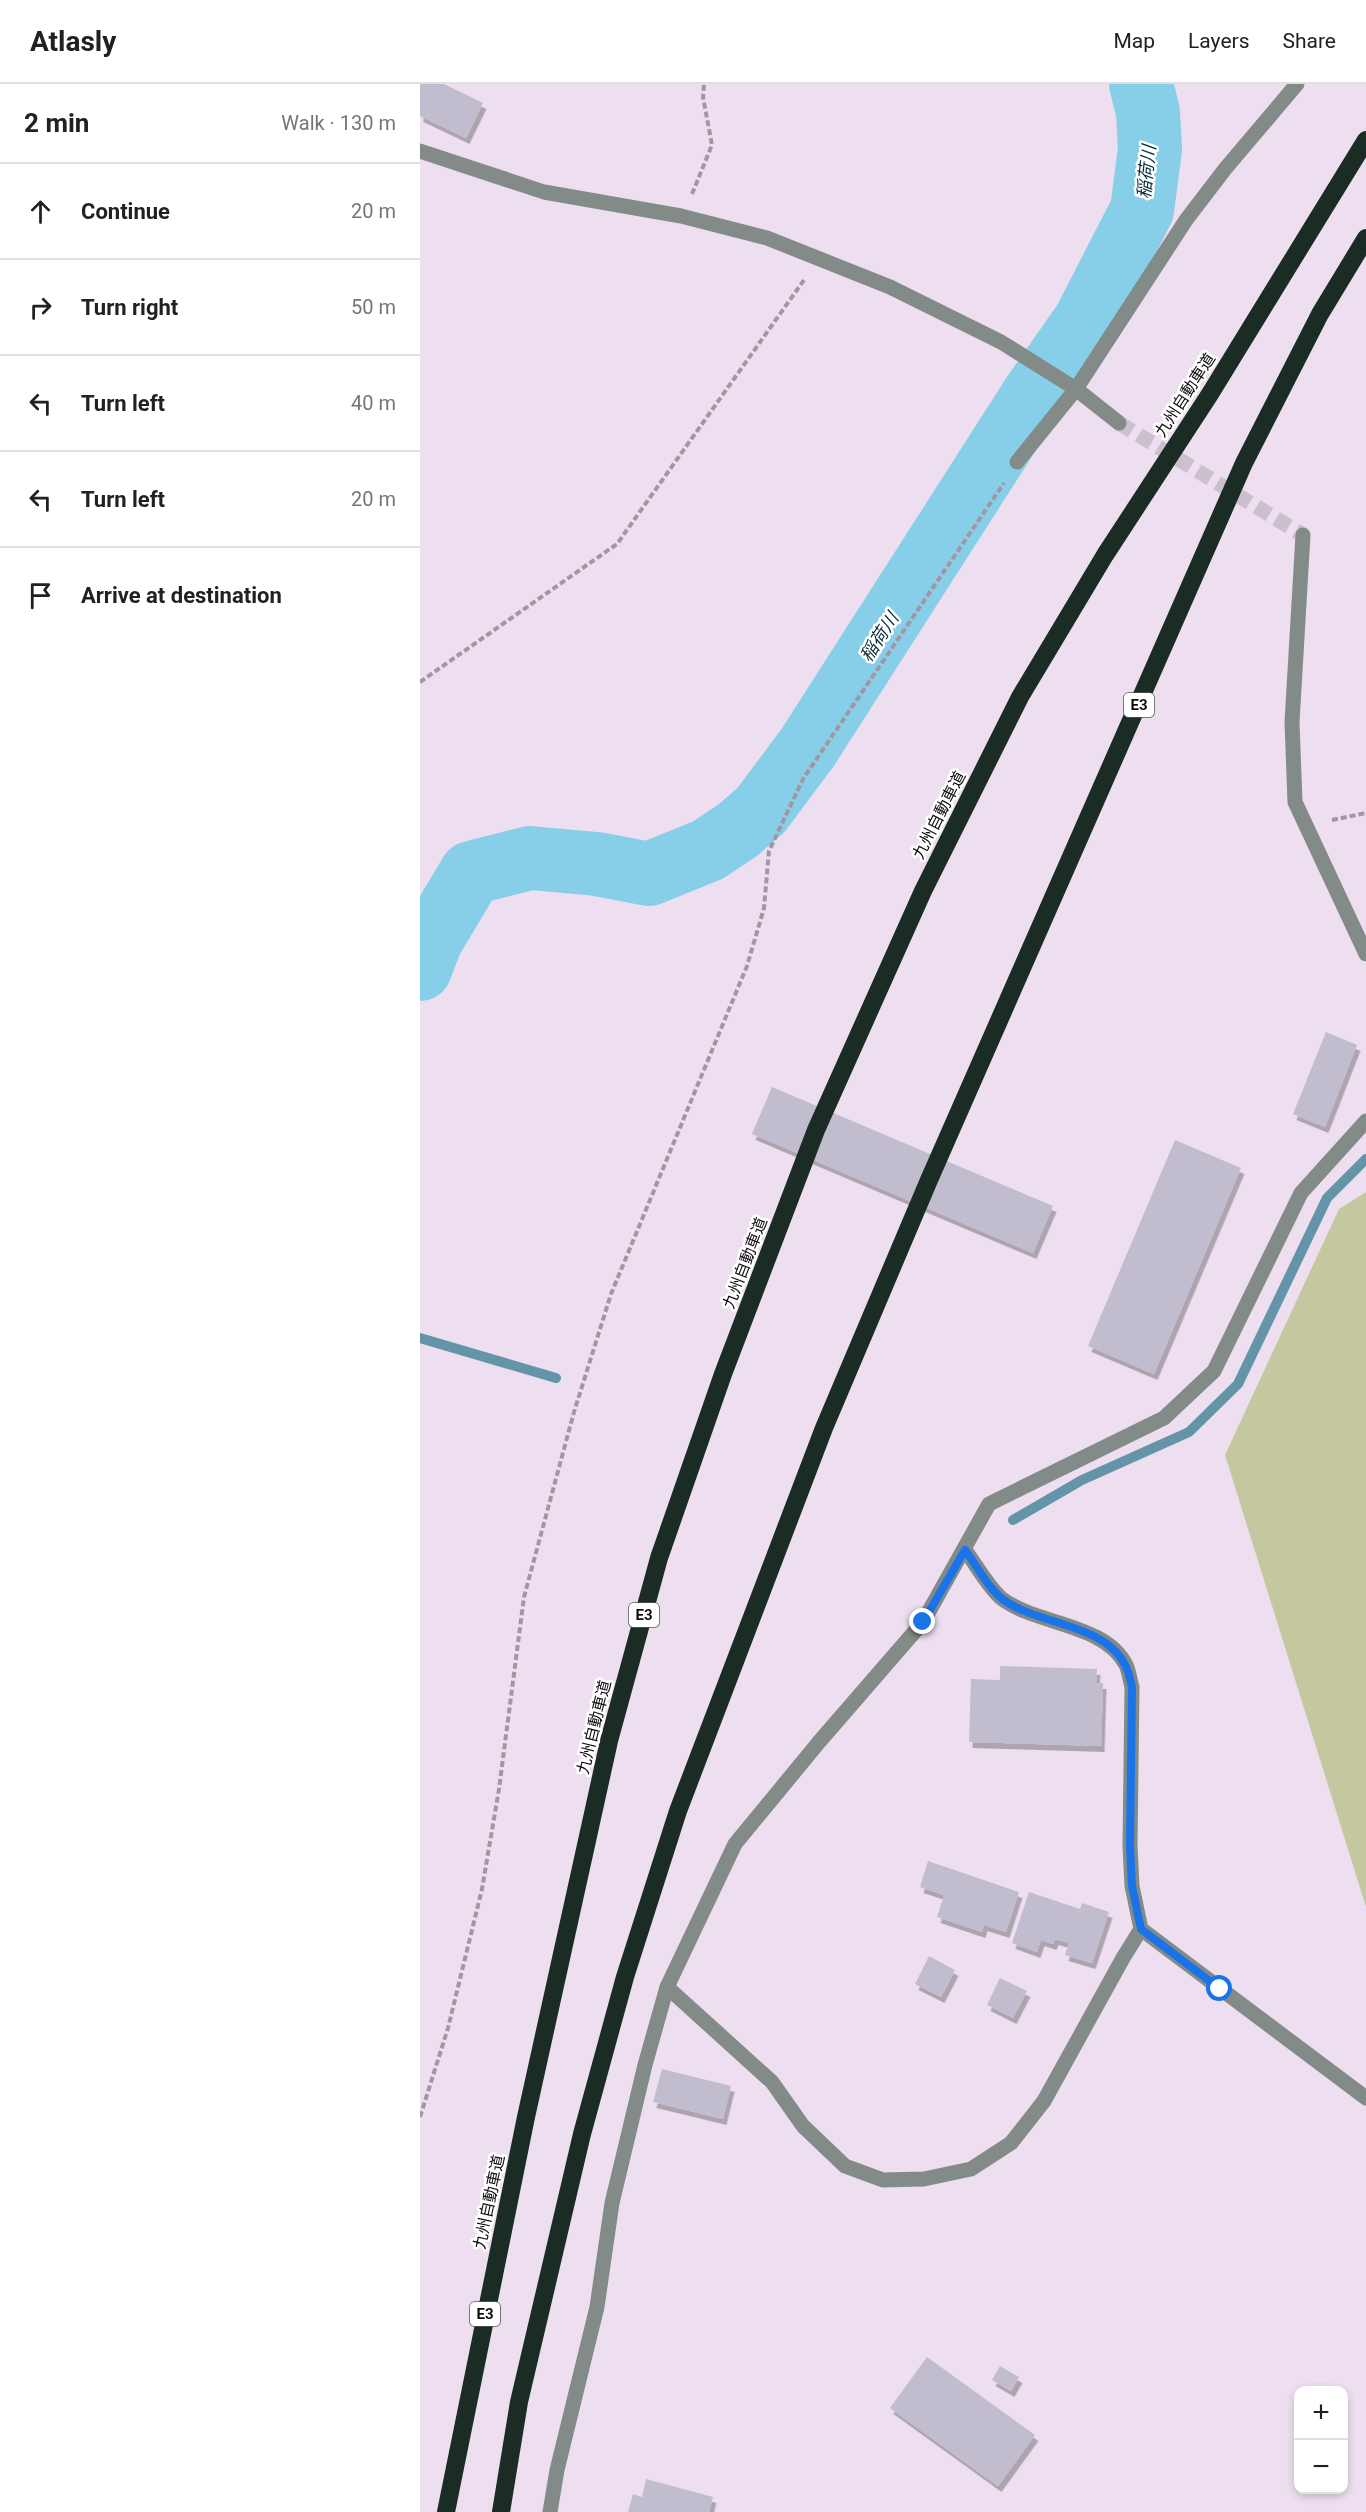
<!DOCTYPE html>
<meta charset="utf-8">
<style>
:root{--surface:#fff;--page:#f6f6f6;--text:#202124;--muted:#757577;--line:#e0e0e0}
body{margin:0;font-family:Roboto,"Noto Sans JP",sans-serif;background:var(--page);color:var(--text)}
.controls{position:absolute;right:18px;bottom:18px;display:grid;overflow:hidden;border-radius:12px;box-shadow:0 3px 9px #0003}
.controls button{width:54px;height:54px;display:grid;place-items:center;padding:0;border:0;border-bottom:2px solid var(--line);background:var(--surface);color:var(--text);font:30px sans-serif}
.stop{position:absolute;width:18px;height:18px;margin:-14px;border:4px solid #1a73e8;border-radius:50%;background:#fff}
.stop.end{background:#1a73e8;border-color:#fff;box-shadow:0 2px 6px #0008}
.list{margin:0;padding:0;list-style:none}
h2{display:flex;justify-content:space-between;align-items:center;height:78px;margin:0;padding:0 24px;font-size:26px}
h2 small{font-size:20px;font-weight:400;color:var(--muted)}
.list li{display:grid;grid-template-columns:39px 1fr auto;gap:18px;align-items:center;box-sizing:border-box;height:96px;padding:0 24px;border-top:2px solid var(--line)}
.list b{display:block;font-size:22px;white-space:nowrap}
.list em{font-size:20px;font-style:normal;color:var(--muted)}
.icon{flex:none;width:33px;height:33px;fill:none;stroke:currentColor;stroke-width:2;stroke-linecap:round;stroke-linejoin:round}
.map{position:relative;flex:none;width:946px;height:2428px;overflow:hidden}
header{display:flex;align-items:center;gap:36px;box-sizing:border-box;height:84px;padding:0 30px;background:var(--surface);border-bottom:2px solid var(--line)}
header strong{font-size:28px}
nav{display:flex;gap:33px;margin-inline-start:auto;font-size:21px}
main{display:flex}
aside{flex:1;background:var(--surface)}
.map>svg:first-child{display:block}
</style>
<header>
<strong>Atlasly</strong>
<nav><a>Map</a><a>Layers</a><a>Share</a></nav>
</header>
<main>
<aside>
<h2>2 min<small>Walk · 130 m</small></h2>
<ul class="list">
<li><svg class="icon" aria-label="ahead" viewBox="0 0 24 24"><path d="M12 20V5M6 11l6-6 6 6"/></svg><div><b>Continue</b></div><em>20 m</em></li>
<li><svg class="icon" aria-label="right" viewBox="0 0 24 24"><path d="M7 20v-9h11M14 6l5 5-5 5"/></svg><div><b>Turn right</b></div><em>50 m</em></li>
<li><svg class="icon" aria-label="left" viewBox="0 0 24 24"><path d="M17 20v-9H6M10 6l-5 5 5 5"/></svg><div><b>Turn left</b></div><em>40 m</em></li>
<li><svg class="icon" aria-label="left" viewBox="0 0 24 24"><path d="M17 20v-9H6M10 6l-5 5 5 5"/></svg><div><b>Turn left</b></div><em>20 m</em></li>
<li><svg class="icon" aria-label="arrive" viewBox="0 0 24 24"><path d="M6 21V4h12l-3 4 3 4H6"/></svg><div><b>Arrive at destination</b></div></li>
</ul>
</aside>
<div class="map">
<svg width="946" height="2428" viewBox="0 0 946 2428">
<defs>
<filter id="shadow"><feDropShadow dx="3.5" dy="6" stdDeviation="0" flood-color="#0004"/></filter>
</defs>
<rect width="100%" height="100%" fill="#eddfef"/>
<polygon fill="#c5c89f" points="946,1108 946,1823 805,1371 919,1125"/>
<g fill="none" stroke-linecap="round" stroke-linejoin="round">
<g stroke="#6394a7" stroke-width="10">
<polyline points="0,1254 136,1294"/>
<polyline points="593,1436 662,1396 769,1348 818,1300 907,1114 946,1075"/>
</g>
<polyline stroke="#87cfe8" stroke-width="64" points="0,885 11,856 51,789 110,774 177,780 229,790 288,766 318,746 341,726 388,663 614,310 665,237 722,126 730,65 728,28 721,0"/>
</g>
<g fill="#c1bcce" filter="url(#shadow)">
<polygon points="0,0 24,0 63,19 46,54 0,32"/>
<polygon points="906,948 937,961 905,1043 873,1030"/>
<polygon points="352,1003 633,1122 613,1169 332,1050"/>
<polygon points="755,1056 821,1084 734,1290 668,1262"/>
<polygon points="580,1582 677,1585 676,1599 683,1599 681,1662 549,1658 551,1595 580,1596"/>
<polygon points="508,1777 599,1808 586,1848 564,1841 562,1848 517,1833 524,1811 500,1803"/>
<polygon points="609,1808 660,1825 662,1819 689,1828 672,1879 645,1871 649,1859 635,1855 633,1860 621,1856 617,1868 592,1859"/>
<polygon points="509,1872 535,1886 521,1913 495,1900"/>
<polygon points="580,1894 607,1907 593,1934 567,1921"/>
<polygon points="242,1985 311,2002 303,2035 233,2018"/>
<polygon points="507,2273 615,2351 578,2402 470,2324"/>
<polygon points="580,2282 599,2293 591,2307 572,2296"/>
<polygon points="226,2395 293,2413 289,2428 208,2428 213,2410 222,2413"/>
</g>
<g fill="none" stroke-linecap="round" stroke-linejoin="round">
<polyline stroke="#ccbfce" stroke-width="15" stroke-dasharray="15 8" stroke-linecap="butt" points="699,339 883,451"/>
<g stroke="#a196a2" stroke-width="4" stroke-dasharray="6 3" stroke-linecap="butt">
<polyline points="272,110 292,61 283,13 284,0"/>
<polyline points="0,598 197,460 384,196"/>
<polyline points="912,736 946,729"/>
<polyline points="0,2033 28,1944 62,1805 79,1705 104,1513 154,1328 191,1210 327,882 344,824 349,767 383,695 584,399"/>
</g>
<g stroke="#838b88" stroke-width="15">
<polyline points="0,67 124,108 261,132 347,154 470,203 581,258 656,305 699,339"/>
<polyline points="597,378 656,305 766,136 805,85 877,0"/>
<polyline points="883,451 872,638 875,718 946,870"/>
<path d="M545,1466C555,1479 568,1503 581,1514C615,1541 685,1539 706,1581C709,1587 710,1596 712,1603L710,1762L712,1802L721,1845L946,2014"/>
<polyline points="247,1903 352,1998 383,2042 425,2082 463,2096 504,2095 551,2085 591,2059 624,2017 703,1874 721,1845"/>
<polyline points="130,2428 137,2386 177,2223 192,2119 225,1981 247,1903 315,1760 399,1658 503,1538 569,1420 744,1334 794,1287 881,1109 946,1037"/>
</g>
<g stroke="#1b2c25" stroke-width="18">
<polyline points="26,2428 106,2033 189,1657 239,1474 303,1290 396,1046 503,807 600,613 685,471 790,310 946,56"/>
<polyline points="81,2428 99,2318 162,2050 205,1893 258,1727 404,1344 509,1096 824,379 900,230 946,154"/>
</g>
</g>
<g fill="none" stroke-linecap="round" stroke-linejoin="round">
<path stroke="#1a73e8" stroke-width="8" d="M503,1538L545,1466C555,1479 568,1504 581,1514C615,1541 685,1539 705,1581C709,1587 710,1596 712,1603L710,1762L712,1802L721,1845L800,1905"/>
</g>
<g text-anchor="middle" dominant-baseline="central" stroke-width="5" stroke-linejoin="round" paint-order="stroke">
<g fill="#fff" stroke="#575458" stroke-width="1.5">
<rect x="704" y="609" width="30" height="24" rx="4.5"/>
<rect x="209" y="1519" width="30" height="24" rx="4.5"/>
<rect x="50" y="2218" width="30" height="24" rx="4.5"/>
</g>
<g font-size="15" font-weight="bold" fill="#0f0b10">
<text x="719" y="621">E3</text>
<text x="224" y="1531">E3</text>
<text x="65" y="2230">E3</text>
</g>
<g font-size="16" fill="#0f0b10" stroke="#fff">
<text transform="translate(765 311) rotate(-57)">九州自動車道</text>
<text transform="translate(519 731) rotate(-63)">九州自動車道</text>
<text transform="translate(325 1179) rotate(-69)">九州自動車道</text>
<text transform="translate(174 1643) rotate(-76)">九州自動車道</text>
<text transform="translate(69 2118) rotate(-78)">九州自動車道</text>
</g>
<g font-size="18" font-style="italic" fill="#0a2e39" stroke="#fff">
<text transform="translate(726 88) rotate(-84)">稲荷川</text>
<text transform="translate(459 553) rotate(-57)">稲荷川</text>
</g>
</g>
</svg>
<div class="controls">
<button>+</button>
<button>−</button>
</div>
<div class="stop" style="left:800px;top:1905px"></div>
<div class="stop end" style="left:503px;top:1538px"></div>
</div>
</main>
